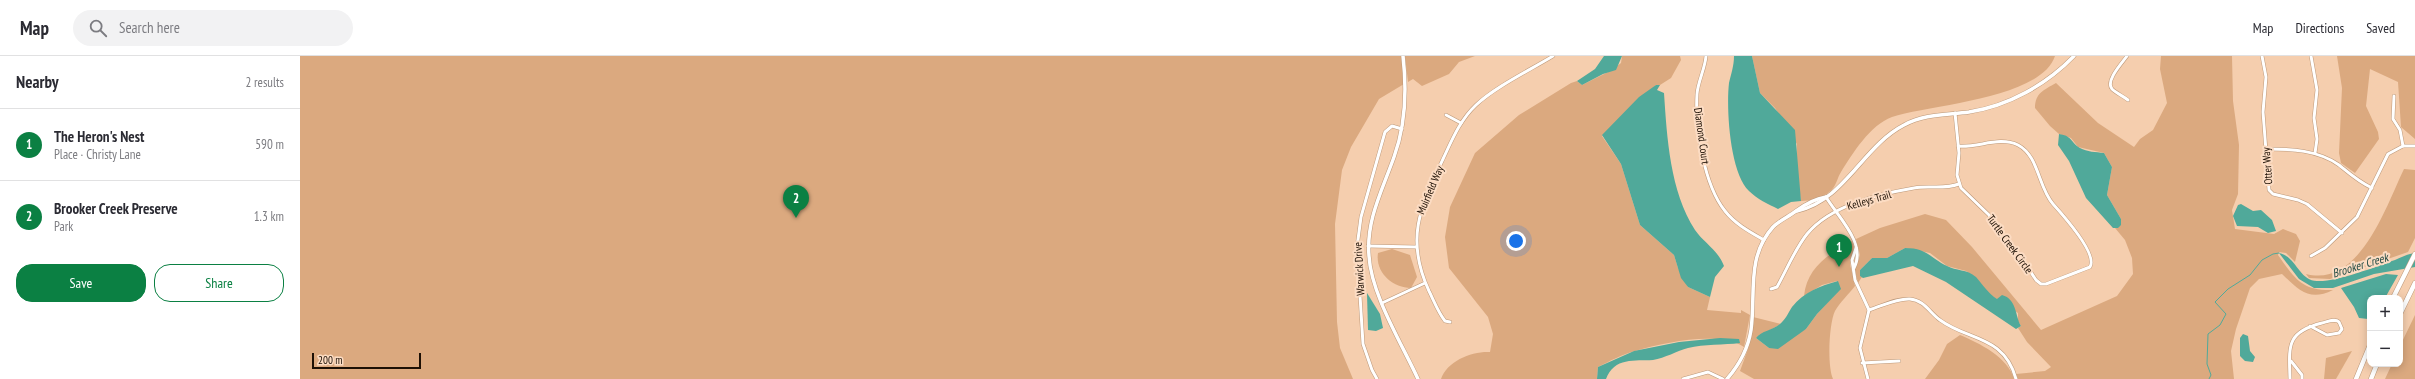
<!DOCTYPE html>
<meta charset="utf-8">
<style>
:root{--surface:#fff;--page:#f2f2f3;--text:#2b2b33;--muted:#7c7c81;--line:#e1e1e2;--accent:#0b8043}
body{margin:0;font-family:"PT Sans Narrow",sans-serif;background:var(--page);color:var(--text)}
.controls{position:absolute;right:12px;bottom:12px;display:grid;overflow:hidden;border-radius:8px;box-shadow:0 2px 10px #0003}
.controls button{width:36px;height:36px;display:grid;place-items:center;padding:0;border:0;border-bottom:1px solid var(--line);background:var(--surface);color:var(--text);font:20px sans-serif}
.scale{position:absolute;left:12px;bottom:10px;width:109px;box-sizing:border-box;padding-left:4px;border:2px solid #1d1005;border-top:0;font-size:11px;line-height:14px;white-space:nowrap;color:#1d1005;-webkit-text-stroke:3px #fcdcc3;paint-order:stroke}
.you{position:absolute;left:1216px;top:185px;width:14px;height:14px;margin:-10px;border:3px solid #fff;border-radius:50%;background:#1a73e8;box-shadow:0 0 0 6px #1a73e833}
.badge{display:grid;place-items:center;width:26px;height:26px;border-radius:50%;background:var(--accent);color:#fff;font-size:13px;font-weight:700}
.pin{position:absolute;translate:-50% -33px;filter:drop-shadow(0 1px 2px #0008)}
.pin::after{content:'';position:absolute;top:21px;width:14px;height:12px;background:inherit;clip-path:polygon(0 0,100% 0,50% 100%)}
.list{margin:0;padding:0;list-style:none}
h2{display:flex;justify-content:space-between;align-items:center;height:52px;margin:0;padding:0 16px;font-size:17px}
h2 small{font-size:13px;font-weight:400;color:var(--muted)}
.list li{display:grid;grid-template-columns:26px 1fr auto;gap:12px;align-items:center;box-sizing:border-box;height:72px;padding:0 16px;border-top:1px solid var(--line)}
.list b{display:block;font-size:15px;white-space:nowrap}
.list p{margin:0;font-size:13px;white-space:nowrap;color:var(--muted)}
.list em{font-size:13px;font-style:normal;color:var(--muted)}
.actions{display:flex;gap:8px;padding:12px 16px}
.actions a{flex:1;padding:9px 0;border:1px solid var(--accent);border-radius:16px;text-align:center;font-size:14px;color:var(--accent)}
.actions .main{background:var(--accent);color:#fff}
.icon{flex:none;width:22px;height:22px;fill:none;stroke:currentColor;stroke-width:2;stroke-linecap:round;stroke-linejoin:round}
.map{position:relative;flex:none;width:2115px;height:323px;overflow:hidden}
header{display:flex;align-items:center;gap:24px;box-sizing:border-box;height:56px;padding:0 20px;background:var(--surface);border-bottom:1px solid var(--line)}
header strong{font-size:19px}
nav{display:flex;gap:22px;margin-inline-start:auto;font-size:14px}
.search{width:280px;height:36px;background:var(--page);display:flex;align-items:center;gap:10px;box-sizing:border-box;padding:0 14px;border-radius:22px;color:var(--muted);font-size:15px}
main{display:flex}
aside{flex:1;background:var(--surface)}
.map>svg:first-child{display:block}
</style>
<header>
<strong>Map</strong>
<div class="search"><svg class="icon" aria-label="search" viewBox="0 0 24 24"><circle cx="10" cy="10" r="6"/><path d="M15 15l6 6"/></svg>Search here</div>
<nav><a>Map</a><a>Directions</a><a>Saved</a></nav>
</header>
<main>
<aside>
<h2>Nearby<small>2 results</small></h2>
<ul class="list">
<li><span class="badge">1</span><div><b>The Heron's Nest</b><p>Place · Christy Lane</p></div><em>590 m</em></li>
<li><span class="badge">2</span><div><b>Brooker Creek Preserve</b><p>Park</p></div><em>1.3 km</em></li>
</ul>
<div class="actions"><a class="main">Save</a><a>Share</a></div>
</aside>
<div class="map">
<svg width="2115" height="323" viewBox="0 0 2115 323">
<rect width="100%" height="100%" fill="#f5ceae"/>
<g fill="#dba97f">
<polygon points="0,0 1102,0 1104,28 1079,43 1051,91 1042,114 1035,168 1037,266 1040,292 1053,323 0,323"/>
<polygon points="1105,0 1175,0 1159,6 1149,18 1122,30 1113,23 1108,26"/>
<path d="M1322,0H1380L1381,4L1371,22L1360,29H1356L1302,80L1321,108L1340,169L1374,199L1378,212L1388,231L1410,241L1407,254L1441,257V254L1450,259L1444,291C1418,275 1368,286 1335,295C1323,298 1310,305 1298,311L1297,323H1141C1147,305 1172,295 1190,296L1193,278L1188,261L1149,212L1145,181L1150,151L1175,97L1219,59L1271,27L1277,25L1282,29L1312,14L1321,7Z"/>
<path d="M1452,0H1755C1741,43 1629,49 1592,61C1570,69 1553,97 1541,116C1537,122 1536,132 1529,136C1523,142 1510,145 1501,145L1496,110L1497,88L1475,52L1460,37Z"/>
<path d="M1861,0H1932L1933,45L1939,89L1938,138L1932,154L1935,173L1974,178L1983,173L1996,178L2000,185L1995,206L1986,197L1979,196L1978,199C1995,223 2002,235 2033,234C2009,246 1999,234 1982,218L1959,223L1950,232L1936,273L1931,295L1934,323H1718L1716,318L1745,315L1751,311L1727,286L1718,272L1721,270L1718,265V257L1689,238L1675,221L1666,215L1647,210L1630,197L1605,192L1587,202H1572L1560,214V220L1562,221L1558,227L1555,214L1560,199L1556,183L1580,172L1625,158L1646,164L1672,191L1741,274L1817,240L1833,218L1832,202L1825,184L1815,172H1818L1821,163L1807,139L1812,111L1804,97L1778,91L1771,82L1759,78L1750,70L1735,52C1735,37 1744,34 1756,27L1798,67L1834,91L1840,83L1853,74L1867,47L1860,13Z"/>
<polygon points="2037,0 2115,0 2115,83 2101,71 2098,26 2070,13 2066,50 2078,76 2079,83 2055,117 2041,107 2039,97 2042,32"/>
<path d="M2104,113L2115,114V182L2108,196L2030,223L2009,222L2006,218C2060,232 2086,150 2104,113Z"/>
<path d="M1552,185L1554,191L1550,208L1555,230C1549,238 1540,246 1535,255C1529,267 1527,310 1533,323H1454L1440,315L1448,293L1453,261L1481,268L1456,282L1469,292L1506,273L1517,258L1540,233L1537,225L1522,229L1504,240C1507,211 1529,198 1552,185Z"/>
<path d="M1092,193L1110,199L1117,221L1111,232C1092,232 1075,216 1078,197Z"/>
<polygon points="2115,259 2115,323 2085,323 2092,308 2100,308 2100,290"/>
<path d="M1660,279C1679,287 1708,301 1714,323H1625L1639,304L1647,288Z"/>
<polygon points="2052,295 2036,323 2024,323 2026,302"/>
</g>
<g fill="#50a99a">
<polygon points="1304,0 1322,0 1316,14 1303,18 1282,29 1277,25 1295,13"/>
<path d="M1434,0H1452L1460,37L1495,74L1501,145L1491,146L1478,153C1468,148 1457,143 1449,135C1430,117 1426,53 1429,27C1431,18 1434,10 1434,0Z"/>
<path d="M1356,29H1360L1357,34L1364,37C1367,82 1370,135 1395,174C1404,187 1418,194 1424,210L1415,221L1410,241L1388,231L1381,222L1374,199L1340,169L1321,108L1302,79L1339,41Z"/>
<path d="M1759,78C1773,80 1771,87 1780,92C1787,96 1796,96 1804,97L1812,111L1807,139L1821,163V169L1818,172H1813L1786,142L1769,105L1758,89Z"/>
<polygon points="1941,148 1953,155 1961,154 1972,164 1976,175 1968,177 1958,171 1937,170 1933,160 1938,149"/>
<path d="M1605,192C1627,192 1630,202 1647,210C1656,215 1667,213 1676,221C1683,229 1688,237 1697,243L1702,239C1717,243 1715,260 1721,270L1716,273L1646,226L1613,210L1563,222L1560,220V214L1572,202H1587Z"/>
<path d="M1979,197C1996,200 1999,225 2017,225C2037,226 2075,211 2095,204C2102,201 2107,198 2115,197V211L2074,218L2033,232H2014L1999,223Z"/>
<polygon points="2086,218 2098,219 2085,242 2070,242 2070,260 2068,263 2059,262 2054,251 2041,232"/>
<path d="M1538,225L1541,233L1517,258L1506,273L1478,293L1469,292L1456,282C1461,275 1473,274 1480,268C1486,263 1488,257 1492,251C1504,236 1520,230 1538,225Z"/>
<polygon points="1067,237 1080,258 1083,272 1076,275 1068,274"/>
<polygon points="1943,278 1948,280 1950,295 1955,301 1953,306 1945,305 1940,300 1940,282"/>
<path d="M1420,282L1439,283L1440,287C1424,289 1404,288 1388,292C1377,295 1365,302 1353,304C1335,305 1314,301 1306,323H1297L1298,311L1334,295L1379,286Z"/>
</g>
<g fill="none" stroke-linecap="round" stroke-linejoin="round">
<polyline stroke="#50a99a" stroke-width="1" points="1909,323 1911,319 1907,308 1908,278 1920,269 1926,258 1915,246 1928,233 1950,219 1962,204 1973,198 1979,197"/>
<g stroke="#bc9879" stroke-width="4">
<g id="minor">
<path d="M1406,0C1405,13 1398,25 1397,38C1395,72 1404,129 1425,155C1435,168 1450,176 1464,184"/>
<path d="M1827,0C1822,7 1805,25 1812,33C1816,37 1823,40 1828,44"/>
<polyline points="1962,0 1966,21 1963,56 1969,134 1973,138 1998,144 2007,148 2042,177"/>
<polyline points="2011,0 2017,34 2014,62 2017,83 2015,97"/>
<polyline points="2094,40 2093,63 2100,74 2103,90"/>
<path d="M1655,57L1659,97L1657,119L1661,132L1689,159L1700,179L1719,198L1736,224L1741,228H1746L1790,211C1798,198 1762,158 1753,148C1738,131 1739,100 1718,89C1699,80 1678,92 1658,90"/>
<polyline points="1146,59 1161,67"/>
<path d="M1967,93C1991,93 2018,94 2039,109C2050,118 2059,126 2072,132"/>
<path d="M1526,141C1538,161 1567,188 1554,212"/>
<polyline points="1068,190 1116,191"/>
<polyline points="1556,192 1552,204 1555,224 1569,254 1560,292 1568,323"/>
<polyline points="2011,200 2025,192 2057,161 2088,98 2103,90 2115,90"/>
<path d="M1471,233L1477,231C1487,213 1495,193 1507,178C1531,149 1579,138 1614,132C1630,129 1642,134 1659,128"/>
<polyline points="1082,247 1125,227"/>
<path d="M1569,254C1582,250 1597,242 1610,243C1624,244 1630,257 1640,264C1668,285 1704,279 1716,323"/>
<path d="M1150,266L1145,265C1138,256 1134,245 1129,235C1105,183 1120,152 1143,103C1152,84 1160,64 1176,49C1195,31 1230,14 1253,0"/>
<polyline points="1991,305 2002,319 2002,323"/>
<polyline points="1562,307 1599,305"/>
<polyline points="1077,323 1072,314 1063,288 1057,191 1061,161 1085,76 1092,70 1102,73"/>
<polyline points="1383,323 1408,316 1423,323"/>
<path d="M1990,323C1989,290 1986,276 2022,267C2027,266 2035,262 2039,266L2042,273L2039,277L2027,279L2010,270"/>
</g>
</g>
<g stroke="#bc9879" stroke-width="4.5">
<g id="tertiary">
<path d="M1103,0C1107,35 1106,68 1094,101C1082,135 1066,164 1069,200C1071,238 1102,288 1118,323"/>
<path d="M1497,155C1544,145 1563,90 1604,69C1624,58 1646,59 1669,56C1708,50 1746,29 1774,0"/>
<path d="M1427,323C1440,308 1448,293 1451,274C1456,238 1446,201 1473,171C1480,164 1488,161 1496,155C1504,149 1515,143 1526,141"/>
</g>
</g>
<g stroke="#bc9879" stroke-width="5.5">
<g id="primary">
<polyline points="2093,242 2115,198"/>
<polyline points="2100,258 2115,227"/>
<polyline points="2056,323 2070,289"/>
<polyline points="2071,323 2077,308"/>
</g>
</g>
<use href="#minor" stroke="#fff" stroke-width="3"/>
<use href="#tertiary" stroke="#fff" stroke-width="3.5"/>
<use href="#primary" stroke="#fff" stroke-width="4.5"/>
</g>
<g text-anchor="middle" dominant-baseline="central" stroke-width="4" stroke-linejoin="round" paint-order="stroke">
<g font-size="11" fill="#1d1005" stroke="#fcdcc3">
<text transform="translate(1402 80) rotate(82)">Diamond Court</text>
<text transform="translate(1967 110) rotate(-94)">Otter Way</text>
<text transform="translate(1130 134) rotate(-67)">Muirfield Way</text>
<text transform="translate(1569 144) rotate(-16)">Kelleys Trail</text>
<text transform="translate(1710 188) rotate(54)">Turtle Creek Circle</text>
<text transform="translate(1059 213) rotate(-93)">Warwick Drive</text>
</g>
<g font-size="12" font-style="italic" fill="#244c45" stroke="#fcdcc3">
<text transform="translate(2060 209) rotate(-17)">Brooker Creek</text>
</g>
</g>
</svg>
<div class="controls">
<button>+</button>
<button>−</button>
</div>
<div class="scale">200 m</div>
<div class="you"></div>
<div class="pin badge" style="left:1539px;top:211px">1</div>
<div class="pin badge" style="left:496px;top:162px">2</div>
</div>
</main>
